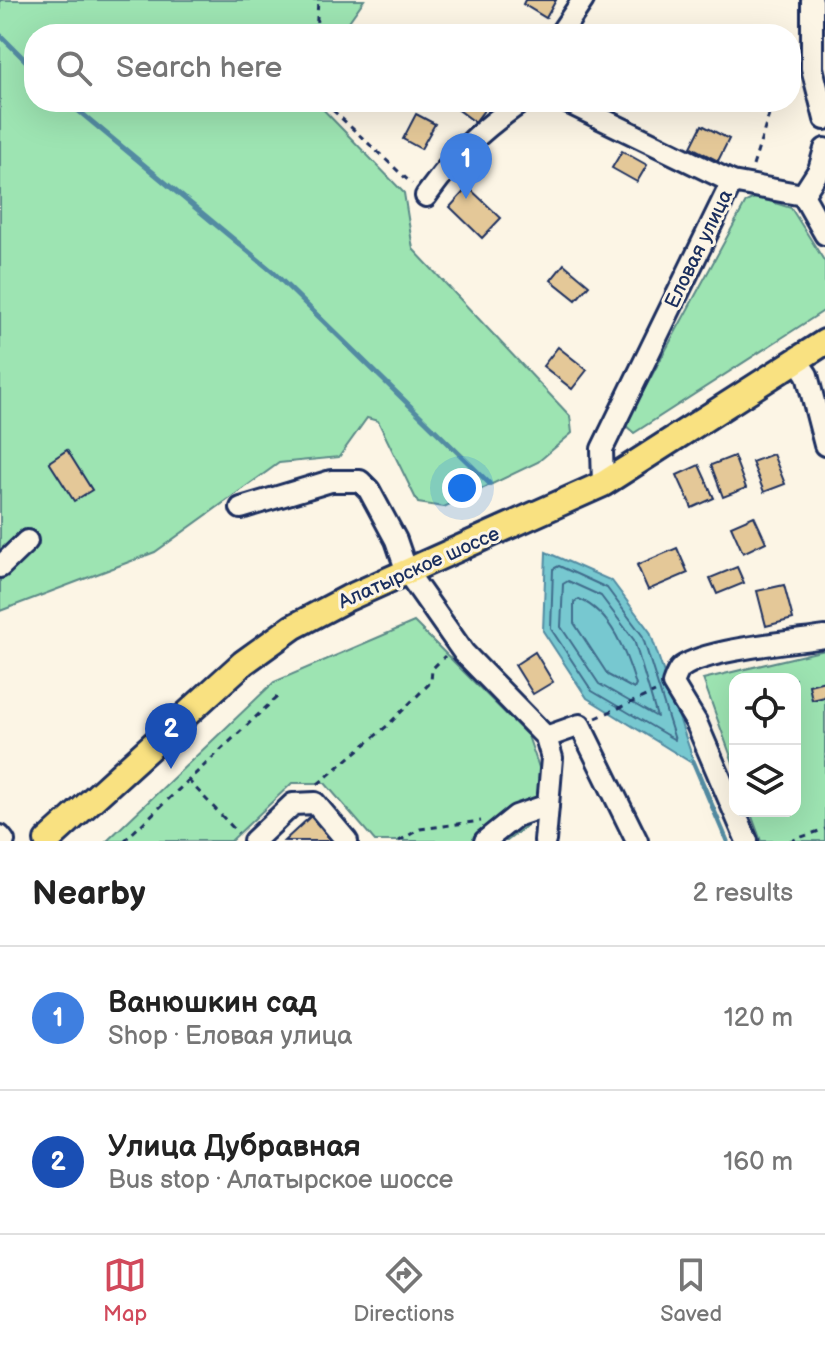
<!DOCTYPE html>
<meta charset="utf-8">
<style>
:root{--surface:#fff;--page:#f6f6f6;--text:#222;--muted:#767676;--line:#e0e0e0;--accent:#d1495b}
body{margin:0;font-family:"Balsamiq Sans",sans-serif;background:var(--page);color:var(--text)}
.controls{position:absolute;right:24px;bottom:24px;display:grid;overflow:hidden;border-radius:16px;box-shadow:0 8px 32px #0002}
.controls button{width:72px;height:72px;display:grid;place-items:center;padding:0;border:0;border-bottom:2px solid var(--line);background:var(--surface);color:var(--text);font:40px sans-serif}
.you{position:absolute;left:462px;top:488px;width:28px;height:28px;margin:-20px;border:6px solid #fff;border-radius:50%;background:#1a73e8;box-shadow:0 0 0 12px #1a73e833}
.badge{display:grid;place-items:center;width:52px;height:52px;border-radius:50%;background:var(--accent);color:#fff;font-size:26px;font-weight:700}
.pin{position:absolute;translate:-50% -66px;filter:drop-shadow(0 2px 4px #0008)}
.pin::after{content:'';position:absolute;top:42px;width:28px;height:24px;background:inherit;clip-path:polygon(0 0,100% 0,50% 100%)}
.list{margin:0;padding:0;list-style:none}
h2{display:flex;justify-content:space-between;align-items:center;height:104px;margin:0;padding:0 32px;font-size:34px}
h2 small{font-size:26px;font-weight:400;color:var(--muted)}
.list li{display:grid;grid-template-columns:52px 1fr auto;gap:24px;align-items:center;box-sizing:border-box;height:144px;padding:0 32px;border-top:2px solid var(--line)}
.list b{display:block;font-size:30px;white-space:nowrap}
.list p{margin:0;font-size:26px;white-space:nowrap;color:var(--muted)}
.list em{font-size:26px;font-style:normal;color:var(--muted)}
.icon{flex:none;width:44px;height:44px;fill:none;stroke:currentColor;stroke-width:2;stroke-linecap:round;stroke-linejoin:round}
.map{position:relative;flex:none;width:825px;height:841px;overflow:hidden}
.search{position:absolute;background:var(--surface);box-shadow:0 8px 32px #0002;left:24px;right:24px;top:24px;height:88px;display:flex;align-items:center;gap:20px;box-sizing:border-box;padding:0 28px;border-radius:32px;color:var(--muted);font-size:30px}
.sheet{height:392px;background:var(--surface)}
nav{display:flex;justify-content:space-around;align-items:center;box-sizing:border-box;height:112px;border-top:2px solid var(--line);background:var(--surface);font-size:22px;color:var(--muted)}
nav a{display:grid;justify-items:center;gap:4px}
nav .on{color:var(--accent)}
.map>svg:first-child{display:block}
</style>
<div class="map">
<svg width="825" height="841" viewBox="0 0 825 841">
<rect width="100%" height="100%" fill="#fcf5e5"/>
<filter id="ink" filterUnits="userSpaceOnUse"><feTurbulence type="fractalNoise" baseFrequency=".0125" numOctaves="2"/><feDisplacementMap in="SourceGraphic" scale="16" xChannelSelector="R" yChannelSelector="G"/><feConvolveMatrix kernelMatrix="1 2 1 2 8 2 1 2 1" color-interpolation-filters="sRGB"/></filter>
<g filter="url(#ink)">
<g fill="#9de4b2" stroke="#5c8a88" stroke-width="2">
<polygon points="0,0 364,0 340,34 34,34 34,102 316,102 404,193 413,249 570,416 572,433 538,462 444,507 418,503 378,421 367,418 339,457 279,463 155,552 0,611"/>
<polygon points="756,197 791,208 825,262 825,310 634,433 625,425 746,202"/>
<polygon points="414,622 528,736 542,776 529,824 507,841 375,841 325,783 292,783 231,841 107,841 274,682"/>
<polygon points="825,650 825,841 761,841 750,811 795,811 795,679 735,679 735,768 703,679"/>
</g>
<polygon fill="#77c8d0" stroke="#528ba2" stroke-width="2" points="546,552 612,581 650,632 695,765 587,698 543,631"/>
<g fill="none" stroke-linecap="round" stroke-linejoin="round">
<g stroke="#406c8c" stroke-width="2">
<polygon points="559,566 607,588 642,635 675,740 592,691 551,629 553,569"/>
<polygon points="568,581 601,596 634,640 657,717 599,684 561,627 563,584"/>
<path d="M579,599C612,613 626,653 636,685L634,689L608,675L574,623V602Z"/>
</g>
<g stroke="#528ba2" stroke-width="5">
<polyline points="0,35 34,69"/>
<polyline points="68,102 273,272 489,483"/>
<polyline points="693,761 727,841"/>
</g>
</g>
<g fill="#e4c898" stroke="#1b2f5e" stroke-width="2">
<polygon points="525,0 556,0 546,18 523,4"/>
<polygon points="461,102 484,102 488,105 475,122 456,108"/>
<polygon points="416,114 435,124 421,149 403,139"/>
<polygon points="702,125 729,139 718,161 691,147"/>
<polygon points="622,151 647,165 637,182 612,168"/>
<polygon points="468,187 501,218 482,238 450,207"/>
<polygon points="564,264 589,285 576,300 551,280"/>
<polygon points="558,347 587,370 572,389 543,366"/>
<polygon points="67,450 92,490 74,501 49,462"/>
<polygon points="773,454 785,484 764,492 752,462"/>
<polygon points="734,456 746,488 723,497 711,465"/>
<polygon points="699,465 714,498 692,508 677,475"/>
<polygon points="754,516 766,542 743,553 731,526"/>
<polygon points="677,548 688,573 648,590 637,565"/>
<polygon points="737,567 744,583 717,594 710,578"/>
<polygon points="784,585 793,619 766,626 757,591"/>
<polygon points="535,652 553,682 533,694 515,665"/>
<polygon points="825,681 825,697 812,700 809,685"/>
<polygon points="311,816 333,841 284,841"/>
</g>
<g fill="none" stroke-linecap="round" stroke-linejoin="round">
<g stroke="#1b2f5e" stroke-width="26">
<g id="minor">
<polyline points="812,0 812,68 825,119"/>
<polyline points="560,34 583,0"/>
<polyline points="567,102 732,182 803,195"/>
<polyline points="803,195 819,170 825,149"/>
<polyline points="803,195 825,234"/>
<path d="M426,196C458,152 477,133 521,102"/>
<polyline points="797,360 807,375 825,445"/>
<polyline points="603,484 602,449 732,182"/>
<polyline points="241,508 331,481 360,481 369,490 396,540 407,572 464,653 546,737 552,758 545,841"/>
<polyline points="0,567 27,541"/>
<polyline points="546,737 580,725 637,841"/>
<polyline points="0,836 4,841"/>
<polyline points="254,841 293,804 315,803 347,841"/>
<polyline points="485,841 516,816 548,805"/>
<path d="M747,841L696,722L673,684C675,678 677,671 682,667C708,649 792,642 825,637"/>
</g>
</g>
<g stroke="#1b2f5e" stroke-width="30">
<polyline id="major" points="47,841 243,663 293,627 348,598 603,484 825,342"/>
</g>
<g stroke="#1b2f5e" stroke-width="3" stroke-dasharray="6 6" stroke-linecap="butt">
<polyline points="316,34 318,0"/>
<polyline points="324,102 412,184"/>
<polyline points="753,166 773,102"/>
<polyline points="596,718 655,692"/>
<polyline points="188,780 238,833"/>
<polyline points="318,784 387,726 431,682 432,669 445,656"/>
<polyline points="124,841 277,697"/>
<polyline points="399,841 420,829 481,821"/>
<polyline points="790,841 825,829"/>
</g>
<use href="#minor" stroke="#fcf5e5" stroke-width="20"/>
<use href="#major" stroke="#f9e181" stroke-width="24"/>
</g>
</g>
<g text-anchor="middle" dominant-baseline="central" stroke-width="6" stroke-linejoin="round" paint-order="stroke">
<g font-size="20" fill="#1b2f5e" stroke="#fcf5e5">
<text transform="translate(699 249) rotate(-64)">Еловая улица</text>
<text transform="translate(419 568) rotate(-24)">Алатырское шоссе</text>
</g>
</g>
</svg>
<div class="controls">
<button><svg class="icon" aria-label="locate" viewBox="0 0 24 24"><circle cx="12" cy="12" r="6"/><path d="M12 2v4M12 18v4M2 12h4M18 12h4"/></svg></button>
<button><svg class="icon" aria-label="layers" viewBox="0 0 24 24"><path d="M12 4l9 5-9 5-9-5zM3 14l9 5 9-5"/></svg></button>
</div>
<div class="you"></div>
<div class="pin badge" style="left:466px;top:199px;background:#3f7fe0">1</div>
<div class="pin badge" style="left:171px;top:769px;background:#1a4fb4">2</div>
<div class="search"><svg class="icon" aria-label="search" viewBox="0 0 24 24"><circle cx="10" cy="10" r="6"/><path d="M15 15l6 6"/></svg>Search here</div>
</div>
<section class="sheet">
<h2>Nearby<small>2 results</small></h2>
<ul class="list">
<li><span class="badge" style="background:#3f7fe0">1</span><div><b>Ванюшкин сад</b><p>Shop · Еловая улица</p></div><em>120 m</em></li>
<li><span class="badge" style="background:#1a4fb4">2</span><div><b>Улица Дубравная</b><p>Bus stop · Алатырское шоссе</p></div><em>160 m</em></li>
</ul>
</section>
<nav>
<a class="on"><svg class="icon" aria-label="map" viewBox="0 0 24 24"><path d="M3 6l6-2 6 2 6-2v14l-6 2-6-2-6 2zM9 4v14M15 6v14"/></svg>Map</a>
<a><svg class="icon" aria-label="directions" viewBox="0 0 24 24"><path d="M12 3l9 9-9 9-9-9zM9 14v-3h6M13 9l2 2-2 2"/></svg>Directions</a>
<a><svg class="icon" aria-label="saved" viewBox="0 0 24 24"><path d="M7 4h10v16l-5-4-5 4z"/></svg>Saved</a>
</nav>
